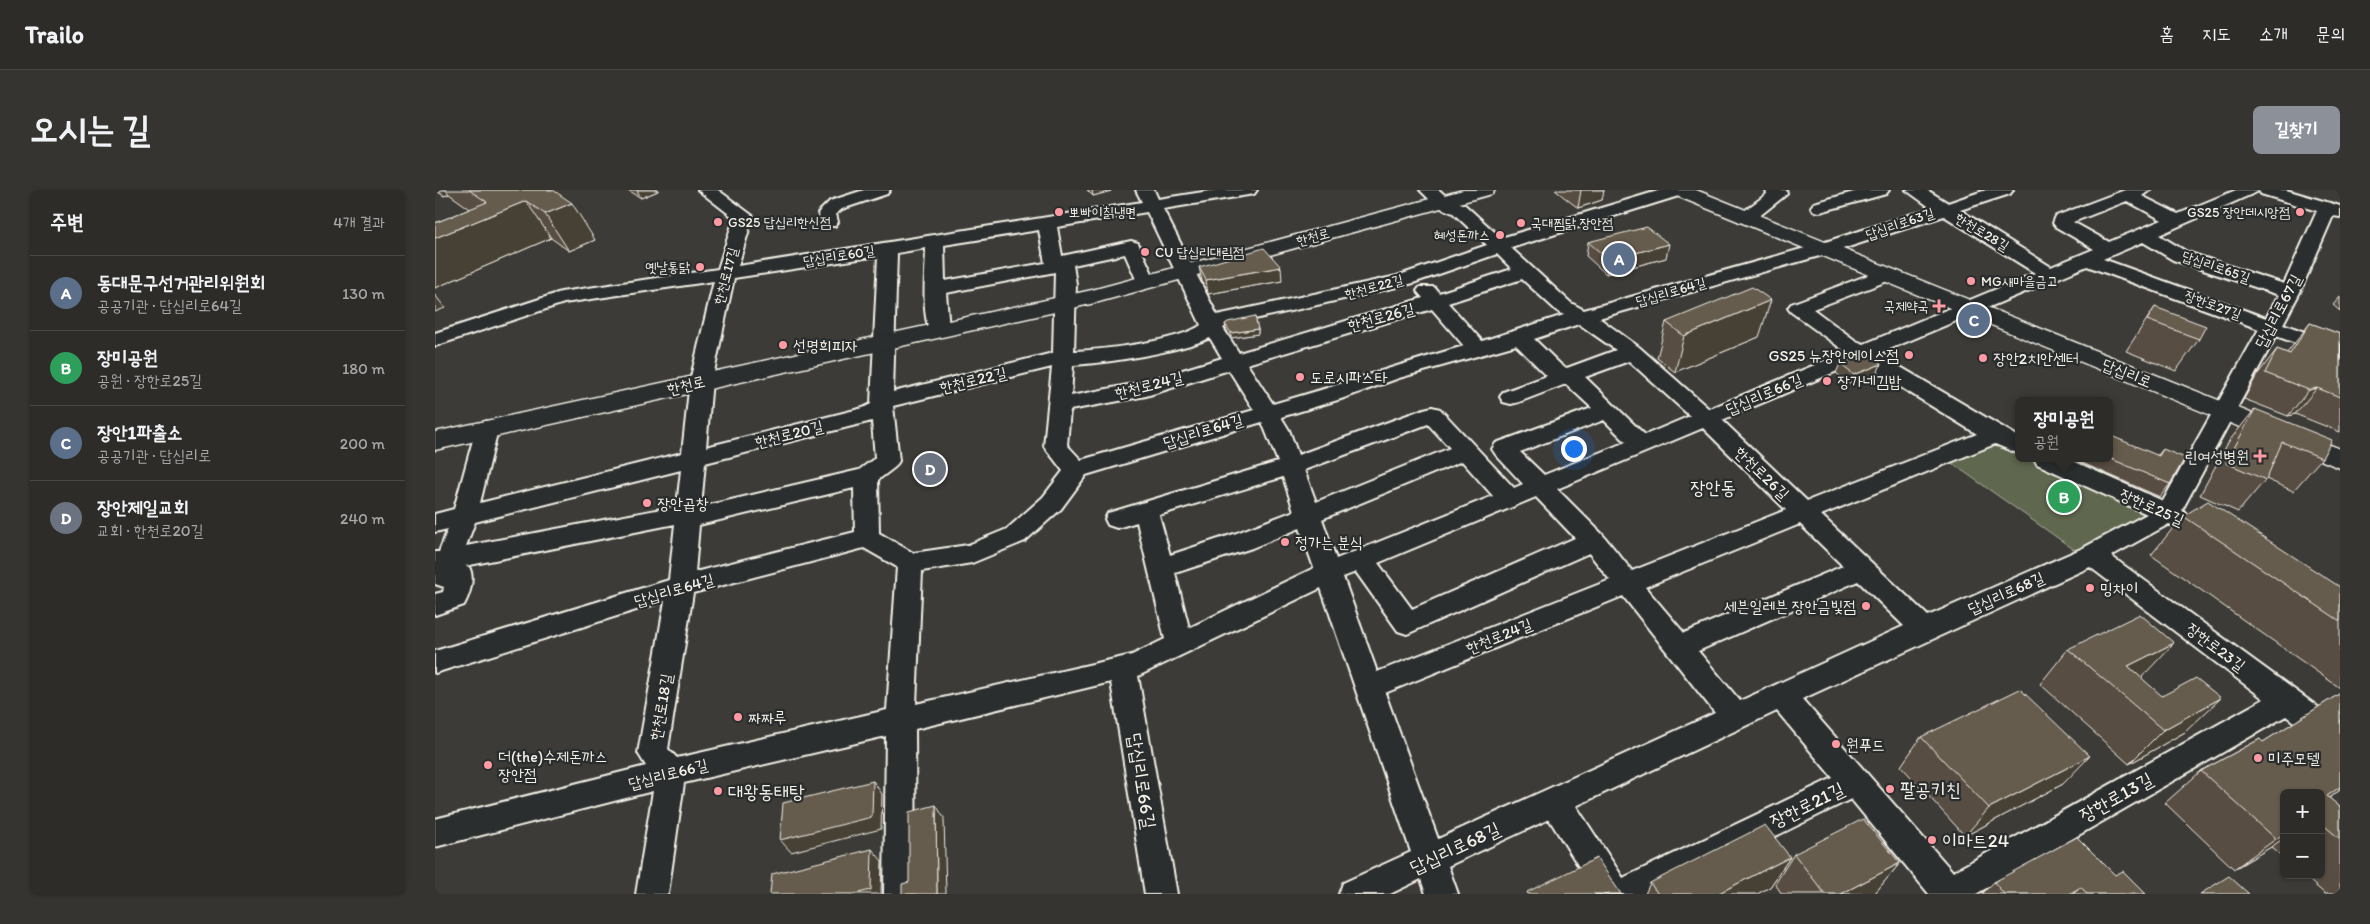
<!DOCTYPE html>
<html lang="ko">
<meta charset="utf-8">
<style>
:root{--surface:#2d2c29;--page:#353431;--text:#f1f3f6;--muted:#a7a7a8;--line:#484846;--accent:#8c9099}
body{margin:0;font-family:Itim,"Poor Story",sans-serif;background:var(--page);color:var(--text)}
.controls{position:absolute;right:15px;bottom:15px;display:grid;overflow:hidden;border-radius:8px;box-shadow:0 1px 4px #0004}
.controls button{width:45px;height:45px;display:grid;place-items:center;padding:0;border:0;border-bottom:1px solid var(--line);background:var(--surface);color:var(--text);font:25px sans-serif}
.you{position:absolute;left:1138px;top:258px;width:18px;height:18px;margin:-12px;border:4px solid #fff;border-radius:50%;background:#1a73e8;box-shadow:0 0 0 8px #1a73e833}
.badge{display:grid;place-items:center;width:32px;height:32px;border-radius:50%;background:var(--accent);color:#fff;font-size:16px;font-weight:700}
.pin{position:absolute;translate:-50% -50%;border:2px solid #fff;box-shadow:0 1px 5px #0006}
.popup{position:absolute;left:1580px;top:207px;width:98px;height:65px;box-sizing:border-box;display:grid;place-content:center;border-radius:8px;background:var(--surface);filter:drop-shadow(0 1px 4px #0005);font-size:16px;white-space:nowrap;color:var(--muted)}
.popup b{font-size:19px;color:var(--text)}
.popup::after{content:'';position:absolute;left:50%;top:100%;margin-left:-10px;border:10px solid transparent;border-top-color:var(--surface)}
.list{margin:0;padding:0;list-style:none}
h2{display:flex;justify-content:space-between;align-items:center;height:65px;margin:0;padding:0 20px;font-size:21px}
h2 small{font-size:16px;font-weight:400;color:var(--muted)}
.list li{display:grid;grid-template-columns:32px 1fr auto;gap:15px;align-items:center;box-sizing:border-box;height:75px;padding:0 20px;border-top:1px solid var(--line)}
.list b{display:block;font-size:19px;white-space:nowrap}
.list p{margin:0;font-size:16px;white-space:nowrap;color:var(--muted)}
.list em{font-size:16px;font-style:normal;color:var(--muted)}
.map{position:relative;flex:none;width:1905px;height:704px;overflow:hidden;border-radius:8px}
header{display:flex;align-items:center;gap:30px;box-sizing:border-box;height:70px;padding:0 25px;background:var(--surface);border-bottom:1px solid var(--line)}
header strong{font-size:24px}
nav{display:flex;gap:28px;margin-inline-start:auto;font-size:18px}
.intro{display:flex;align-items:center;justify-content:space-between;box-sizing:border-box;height:120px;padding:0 30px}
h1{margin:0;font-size:35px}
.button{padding:12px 22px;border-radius:8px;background:var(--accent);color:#fff;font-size:18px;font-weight:700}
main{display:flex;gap:30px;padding:0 30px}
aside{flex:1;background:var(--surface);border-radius:8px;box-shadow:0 1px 4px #0004}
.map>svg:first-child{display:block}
</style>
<header>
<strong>Trailo</strong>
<nav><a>홈</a><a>지도</a><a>소개</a><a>문의</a></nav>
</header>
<div class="intro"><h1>오시는 길</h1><a class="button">길찾기</a></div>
<main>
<aside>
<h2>주변<small>4개 결과</small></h2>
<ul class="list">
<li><span class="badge" style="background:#5c6f8a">A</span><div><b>동대문구선거관리위원회</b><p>공공기관 · 답십리로64길</p></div><em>130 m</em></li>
<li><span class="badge" style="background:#2e9e5b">B</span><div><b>장미공원</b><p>공원 · 장한로25길</p></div><em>180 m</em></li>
<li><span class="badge" style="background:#5c6f8a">C</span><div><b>장안1파출소</b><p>공공기관 · 답십리로</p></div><em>200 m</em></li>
<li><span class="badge" style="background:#6b7280">D</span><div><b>장안제일교회</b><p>교회 · 한천로20길</p></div><em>240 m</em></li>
</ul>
</aside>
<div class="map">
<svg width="1905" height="704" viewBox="0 0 1905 704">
<rect width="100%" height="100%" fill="#3c3b37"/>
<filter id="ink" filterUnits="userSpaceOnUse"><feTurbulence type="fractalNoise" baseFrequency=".02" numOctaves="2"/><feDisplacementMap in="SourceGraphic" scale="10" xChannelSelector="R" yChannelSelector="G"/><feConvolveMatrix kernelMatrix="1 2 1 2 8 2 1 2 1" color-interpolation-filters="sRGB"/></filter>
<g filter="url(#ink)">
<polygon fill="#5f684f" stroke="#aaac9c" points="1561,245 1584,256 1584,268 1610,268 1733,324 1651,368 1508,267"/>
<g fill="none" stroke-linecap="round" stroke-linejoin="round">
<g stroke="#f4f1e8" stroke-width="4">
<g id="minor">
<path d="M263,0H283L318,26L303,76L707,12L701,0H719L723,9L781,0H822L819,4L813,5L728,19L782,125L962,86L1052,55L1018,23L1001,16L985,0H1004L1013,8L1030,15L1066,48L1226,0H1253L1250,4L1076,58L1136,113L1149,120L1381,55L1496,18L1471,0H1492L1513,13L1551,0H1578L1575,4L1525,20L1616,77L1659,59L1621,37L1618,33L1621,26L1690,0H1715L1707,6L1743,24L1801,0H1851L1905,16V27L1898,26L1865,102L1848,134L1905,155V169L1841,146L1747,320L1754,328L1751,334L1742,337L1734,334L1676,366L1905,533V563L1895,559L1851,526L1541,704H1494L1416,609L1223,704H1161L1114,629L1013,676L1023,704H991L986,689L955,704H904L908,693L976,662L886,398L703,486L742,704H710L676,492L480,539L481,704H449L451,546L249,593L233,704H201L218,601L0,657V629L211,576L203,563L230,411L0,483V461L234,390L240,334L30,376L34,377C40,388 35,404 29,415L0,425V404L8,402L9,397L0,394V362H4L13,339L0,342V324L19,319L41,239L44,234L52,231L60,234L63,239L45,313L247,263L255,191L279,91L129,113L0,156V143L126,102L283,79L299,28ZM1824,1L1826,4L1882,21L1849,94L1752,62L1724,45ZM1692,11L1727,30L1674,52L1638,32ZM712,22L766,135C745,151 667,160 639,161L641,94L638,75L690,64L704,96H718L721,92L703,53L696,51L627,66L622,37ZM1509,26L1600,83L1429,154L1421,151L1378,119L1458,89L1461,85L1458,81H1444L1356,114L1353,118L1356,122L1411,162L1274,219L1204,157L1164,128L1395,63ZM604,40L610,73L510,91L509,55ZM1708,52L1738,70L1844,105L1831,128L1668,69ZM491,58C491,80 485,128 497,144L504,146L511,144L514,140L511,103L620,82L618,163L458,202L462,63ZM1062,64L1077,79L1004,103L999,97H985L982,101L988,108L804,163L788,138L793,135L975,94ZM443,66L436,214L428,218L271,257L277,191L299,88ZM1652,76L1824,139L1728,311L1631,268H1599L1602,274L1712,324L1648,358L1493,426L1386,325L1560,254L1584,264V247L1462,175L1445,163ZM1087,89L1122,121L1129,125L1047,151L1013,113ZM997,119L1029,156C965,174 902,196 838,214L812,174ZM1144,134L1181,160L1132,178L1127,176L1099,149ZM775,148L787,168L708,192L636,206L638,175C672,173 744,162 775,148ZM1081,155L1112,186L1068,202L1065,207L1068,212L1076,214L1084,212L1131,194L1157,218L1061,253L1057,259L1061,265L1088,294L1079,298L1005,219L997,217L989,219L863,265L854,240L846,227L906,209L964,188ZM1428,170L1446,185L1542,244L1372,311L1287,230ZM1194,171L1255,226L1210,245L1150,187ZM617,177L609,256L628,281L608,307L572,339L533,355L478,363L444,343L443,290L460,277L464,271L458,216ZM794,180L819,220L646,270L632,255L635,220L711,206ZM1169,230L1191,252L1109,285L1085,262ZM437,231L440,268L424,280L266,317L270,273ZM827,232L843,272L673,323L670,329L673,335L682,338L702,332L730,449L697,465L481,514L487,381L537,373L590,351L626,319L651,285ZM993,234L1015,258L881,312L869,280ZM1268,238L1351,320L1197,381L1167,344L1122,299ZM1027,271L1058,306L901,369L887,329ZM246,280L242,316L31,356L40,332ZM848,287L859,321L799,344L735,365L724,325ZM419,298L420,342L260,382L264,335ZM1101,307L1140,348L977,419L943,373ZM1365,334L1408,376L1249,443L1210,397ZM865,338L879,378L754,438L740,383L817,358ZM429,358L462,377L452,520L242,568L233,559L258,403ZM1154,363L1175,390L942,482L908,387L921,382L963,441L972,444ZM1655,377L1829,509L1518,682L1367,509ZM1423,391L1469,436L1305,511L1263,461ZM1188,406L1280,523L1003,649L950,503ZM1342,521L1398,588L1188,688L1141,616Z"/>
<polygon points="429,0 455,0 452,4 407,19 401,24 403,32 400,36 388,36 383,23 395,11"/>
<polygon points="1331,0 1351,0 1352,4 1317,32 1305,32 1302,28 1305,24 1332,4"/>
<polygon points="1426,0 1454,0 1451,4 1385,22 1379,21 1376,17 1379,13"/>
</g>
</g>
<g stroke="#f4f1e8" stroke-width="3">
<g id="major">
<polygon points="1028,0 1060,0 1057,4 660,113 0,260 0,242 657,100"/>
<polygon points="1234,0 1261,0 1905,259 1905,278 1237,4"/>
</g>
</g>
<use href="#minor" fill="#2a2d2e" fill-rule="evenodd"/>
<use href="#major" fill="#2a2d2e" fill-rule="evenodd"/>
</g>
<g fill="#584e42" stroke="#f4f1e8">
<polygon points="0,0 118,0 160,50 134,61 116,48 0,98 0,33 35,19 14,4 9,6"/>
<polygon points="193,0 223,0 223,1 206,8"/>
<polygon points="652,0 676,0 676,1 658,6"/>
<polygon points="1120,0 1169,0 1167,10 1143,18"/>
<polygon points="1153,52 1231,68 1171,84 1151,66"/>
<polygon points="764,77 847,91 773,104 767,91"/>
<polygon points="1905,107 1905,121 1898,115"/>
<polygon points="1720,117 1764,149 1741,181 1691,161"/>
<polygon points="1231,132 1324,147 1240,182 1222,168"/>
<polygon points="1875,133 1905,144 1905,242 1860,224 1853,226 1809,209 1822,185 1842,159 1852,163"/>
<polygon points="790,134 823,139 823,144 796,148 791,139"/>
<polygon points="1405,174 1442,184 1415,194 1401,183"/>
<polygon points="1820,219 1887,268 1858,301 1831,289 1803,322 1765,305 1794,251"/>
<polygon points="1728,259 1735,294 1725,307 1636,268 1674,268 1723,265"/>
<polygon points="1748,326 1905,397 1905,498 1716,365"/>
<polygon points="1633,459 1750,542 1694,574 1605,494"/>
<polygon points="1904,504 1905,505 1905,600 1894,608 1905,617 1905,704 1890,704 1868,685 1886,685 1886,603 1849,603 1849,668 1836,657 1799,679 1730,613 1766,581 1825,549 1828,552"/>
<polygon points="1486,547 1628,594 1530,646 1466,576"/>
<polygon points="1359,664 1465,673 1440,703 1439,704 1347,704 1340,694"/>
<polygon points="1355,667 1335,697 1322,704 1210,704 1215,693"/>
<polygon points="1680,685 1711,704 1547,704 1559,692"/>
</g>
<g fill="#474036" stroke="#f4f1e8">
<polygon points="4,0 11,0 14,4 9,6"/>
<polygon points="202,0 223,0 223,1 206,8"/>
<polygon points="657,0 676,0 676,1 658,6"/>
<polygon points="1146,0 1169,0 1167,10 1143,18"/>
<polygon points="91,11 116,48 0,98 0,48"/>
<polygon points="137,13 160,50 134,61 110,24"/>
<polygon points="1234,54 1231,68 1171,84 1174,70"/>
<polygon points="846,77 847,91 773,104 771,90"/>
<polygon points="0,105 10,118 0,122"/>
<polygon points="1336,110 1324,147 1240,182 1249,146"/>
<polygon points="823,139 823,144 796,148 796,143"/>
<polygon points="1446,174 1442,184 1415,194 1419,185"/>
<polygon points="1882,198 1860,224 1853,226 1874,200"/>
<polygon points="1739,453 1706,488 1693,476"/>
<polygon points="1786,508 1750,542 1694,574 1728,540"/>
<polygon points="1655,566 1628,594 1530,646 1554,618"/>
<polygon points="438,591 447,604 446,639 356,662 345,650"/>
<polygon points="1905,597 1905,600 1886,613 1886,610"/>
<polygon points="501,615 509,628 511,704 502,704"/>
<polygon points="1849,644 1849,648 1836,657 1799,679 1841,649"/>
<polygon points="437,659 447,671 446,704 419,704"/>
<polygon points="1355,667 1335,697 1322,704 1282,704"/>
<polygon points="1465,673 1440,703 1439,704 1406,704"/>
<polygon points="1646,697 1638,704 1634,704"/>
</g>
<g fill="#665b4d" stroke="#f4f1e8">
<polygon points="34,0 118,0 137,13 110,24 91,11 0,48 0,33 52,12"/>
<polygon points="1212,37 1234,54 1174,70 1153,52"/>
<polygon points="829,58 846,77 771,90 764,77"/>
<polygon points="1317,97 1336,110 1249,146 1231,132"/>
<polygon points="1720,117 1771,136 1764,149 1712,130"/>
<polygon points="820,126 823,139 796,143 790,134 793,132"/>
<polygon points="1875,133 1905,144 1905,207 1882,198 1874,200 1830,183 1842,159 1855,164"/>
<polygon points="1432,163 1446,174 1419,185 1405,174"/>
<polygon points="1820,219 1897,250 1887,268 1847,252 1831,290 1791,273"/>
<polygon points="1674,245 1724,266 1728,259 1750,268 1735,294 1674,268"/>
<polygon points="1773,311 1905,397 1905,431 1748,326"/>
<polygon points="1705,424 1739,453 1693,476 1727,506 1761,488 1786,508 1728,540 1633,459"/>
<polygon points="1585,499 1655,566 1554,618 1486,547"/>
<polygon points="1904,504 1905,505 1905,597 1892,606 1905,617 1905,649 1886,633 1886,603 1849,603 1849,644 1841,649 1766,581 1825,549 1828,552"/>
<polygon points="438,591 437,627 345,650 348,613"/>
<polygon points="501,615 502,704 467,704 467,694 474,692 474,622"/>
<polygon points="1428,629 1465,673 1406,704 1390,704 1359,664"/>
<polygon points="1330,635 1355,667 1282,704 1223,704 1215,693"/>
<polygon points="1642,647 1680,685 1688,681 1711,704 1652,704 1646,697 1634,704 1569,704 1559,692"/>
<polygon points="437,659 436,700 419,704 335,704 337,684"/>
<polygon points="1162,668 1186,704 1093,704 1092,702"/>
<polygon points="1794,686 1814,704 1765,704"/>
</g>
</g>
<g fill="#ff9aa2" stroke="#2a2d2e" stroke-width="2">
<circle cx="624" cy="22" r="5"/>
<circle cx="1865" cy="22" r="5"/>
<circle cx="283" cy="32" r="5"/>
<circle cx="1086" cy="33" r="5"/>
<circle cx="1065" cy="45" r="5"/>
<circle cx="710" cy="62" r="5"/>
<circle cx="265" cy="77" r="5"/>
<circle cx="1536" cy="91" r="5"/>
<path d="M1501.5 108.5h5v5h5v5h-5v5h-5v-5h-5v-5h5z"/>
<circle cx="348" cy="155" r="5"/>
<circle cx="1474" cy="165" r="5"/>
<circle cx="1548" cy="168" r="5"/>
<circle cx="865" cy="187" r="5"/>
<circle cx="1392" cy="191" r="5"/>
<path d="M1822.5 258.5h5v5h5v5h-5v5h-5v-5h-5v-5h5z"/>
<circle cx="212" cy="313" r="5"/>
<circle cx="850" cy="352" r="5"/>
<circle cx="1655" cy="398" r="5"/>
<circle cx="1431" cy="416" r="5"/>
<circle cx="303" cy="527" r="5"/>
<circle cx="1401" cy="554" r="5"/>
<circle cx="1823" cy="568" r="5"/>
<circle cx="53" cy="575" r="5"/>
<circle cx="1455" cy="599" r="5"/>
<circle cx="283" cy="601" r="5"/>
<circle cx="1497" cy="650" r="5"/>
</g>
<g text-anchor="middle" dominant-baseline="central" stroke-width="4.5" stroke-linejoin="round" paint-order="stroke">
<g font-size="14" fill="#f4f1e8" stroke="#2a2d2e" text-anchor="start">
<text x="634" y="22">뽀빠이칡냉면</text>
<text x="1855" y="22" text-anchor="end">GS25 장안데시앙점</text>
<text x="293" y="32">GS25 답십리한신점</text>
<text x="1096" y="33">국대찜닭 장안점</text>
<text x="1055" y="45" text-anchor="end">혜성돈까스</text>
<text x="720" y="62">CU 답십리대림점</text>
<text x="255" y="77" text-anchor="end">옛날통닭</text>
<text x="1546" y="91">MG새마을금고</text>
<text x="1494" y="116" text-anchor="end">국제약국</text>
</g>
<g font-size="14" fill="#f4f1e8" stroke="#2a2d2e">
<text transform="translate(1465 34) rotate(-19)">답십리로63길</text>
<text transform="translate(1547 42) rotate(31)">한천로28길</text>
<text transform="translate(878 47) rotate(-15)">한천로</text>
<text transform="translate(404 66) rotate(-9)">답십리로60길</text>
<text transform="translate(1781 77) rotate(19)">답십리로65길</text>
<text transform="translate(291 86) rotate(-75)">한천로17길</text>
<text transform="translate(939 97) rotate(-15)">한천로22길</text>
<text transform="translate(1236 102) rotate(-16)">답십리로64길</text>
<text transform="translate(1778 115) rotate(20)">장한로27길</text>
</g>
<g font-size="16" fill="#f4f1e8" stroke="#2a2d2e">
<text transform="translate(1843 121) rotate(-62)">답십리로67길</text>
<text transform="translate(946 127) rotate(-15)">한천로26길</text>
<text transform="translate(1692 183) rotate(22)">답십리로</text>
<text transform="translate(538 190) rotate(-13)">한천로22길</text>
<text transform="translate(251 195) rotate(-13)">한천로</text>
<text transform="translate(714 195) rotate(-14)">한천로24길</text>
<text transform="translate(1329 204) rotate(-23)">답십리로66길</text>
<text transform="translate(768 241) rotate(-17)">답십리로64길</text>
<text transform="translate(354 244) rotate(-14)">한천로20길</text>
<text transform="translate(1327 283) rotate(44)">한천로26길</text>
<text transform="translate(1717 317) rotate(24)">장한로25길</text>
<text transform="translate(239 400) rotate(-16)">답십리로64길</text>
<text transform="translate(1571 403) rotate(-24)">답십리로68길</text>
<text transform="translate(1064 446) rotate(-22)">한천로24길</text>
<text transform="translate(1781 457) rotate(37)">장한로23길</text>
<text transform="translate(226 517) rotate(-80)">한천로18길</text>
<text transform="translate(233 584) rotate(-14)">답십리로66길</text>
</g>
<g font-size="16" fill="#f4f1e8" stroke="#2a2d2e" text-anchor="start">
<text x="358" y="155">선명희피자</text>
<text x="1464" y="165" text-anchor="end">GS25 뉴장안에이스점</text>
<text x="1558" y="168">장안2치안센터</text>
<text x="875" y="187">도로시파스타</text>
<text x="1402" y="191">장가네김밥</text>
<text x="1814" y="266" text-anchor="end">린여성병원</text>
<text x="222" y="313">장안곱창</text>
<text x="860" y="352">정가는 분식</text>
<text x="1665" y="398">밍차이</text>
<text x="1421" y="416" text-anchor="end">세븐일레븐 장안금빛점</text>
<text x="313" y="527">짜짜루</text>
<text x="1411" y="554">원푸드</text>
<text x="63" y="566">더(the)수제돈까스<tspan x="63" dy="18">장안점</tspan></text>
<text x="1833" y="568">미주모텔</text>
</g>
<g font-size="19" fill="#f4f1e8" stroke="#2a2d2e">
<text x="1278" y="297">장안동</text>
</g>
<g font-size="19" fill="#f4f1e8" stroke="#2a2d2e">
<text transform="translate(707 591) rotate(81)">답십리로66길</text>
<text transform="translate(1681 607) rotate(-29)">장한로13길</text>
<text transform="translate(1372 615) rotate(-26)">장한로21길</text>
<text transform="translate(1020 658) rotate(-25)">답십리로68길</text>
</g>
<g font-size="19" fill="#f4f1e8" stroke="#2a2d2e" text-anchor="start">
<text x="1465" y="599">팔공키친</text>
<text x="293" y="601">대왕동태탕</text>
<text x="1507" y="650">이마트24</text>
</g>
</g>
</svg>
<div class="controls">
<button>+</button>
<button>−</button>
</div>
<div class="you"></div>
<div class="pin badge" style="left:1184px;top:69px;background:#5c6f8a">A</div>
<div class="pin badge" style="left:1629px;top:307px;background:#2e9e5b">B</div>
<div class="popup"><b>장미공원</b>공원</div>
<div class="pin badge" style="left:1539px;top:130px;background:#5c6f8a">C</div>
<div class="pin badge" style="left:495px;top:279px;background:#6b7280">D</div>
</div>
</main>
